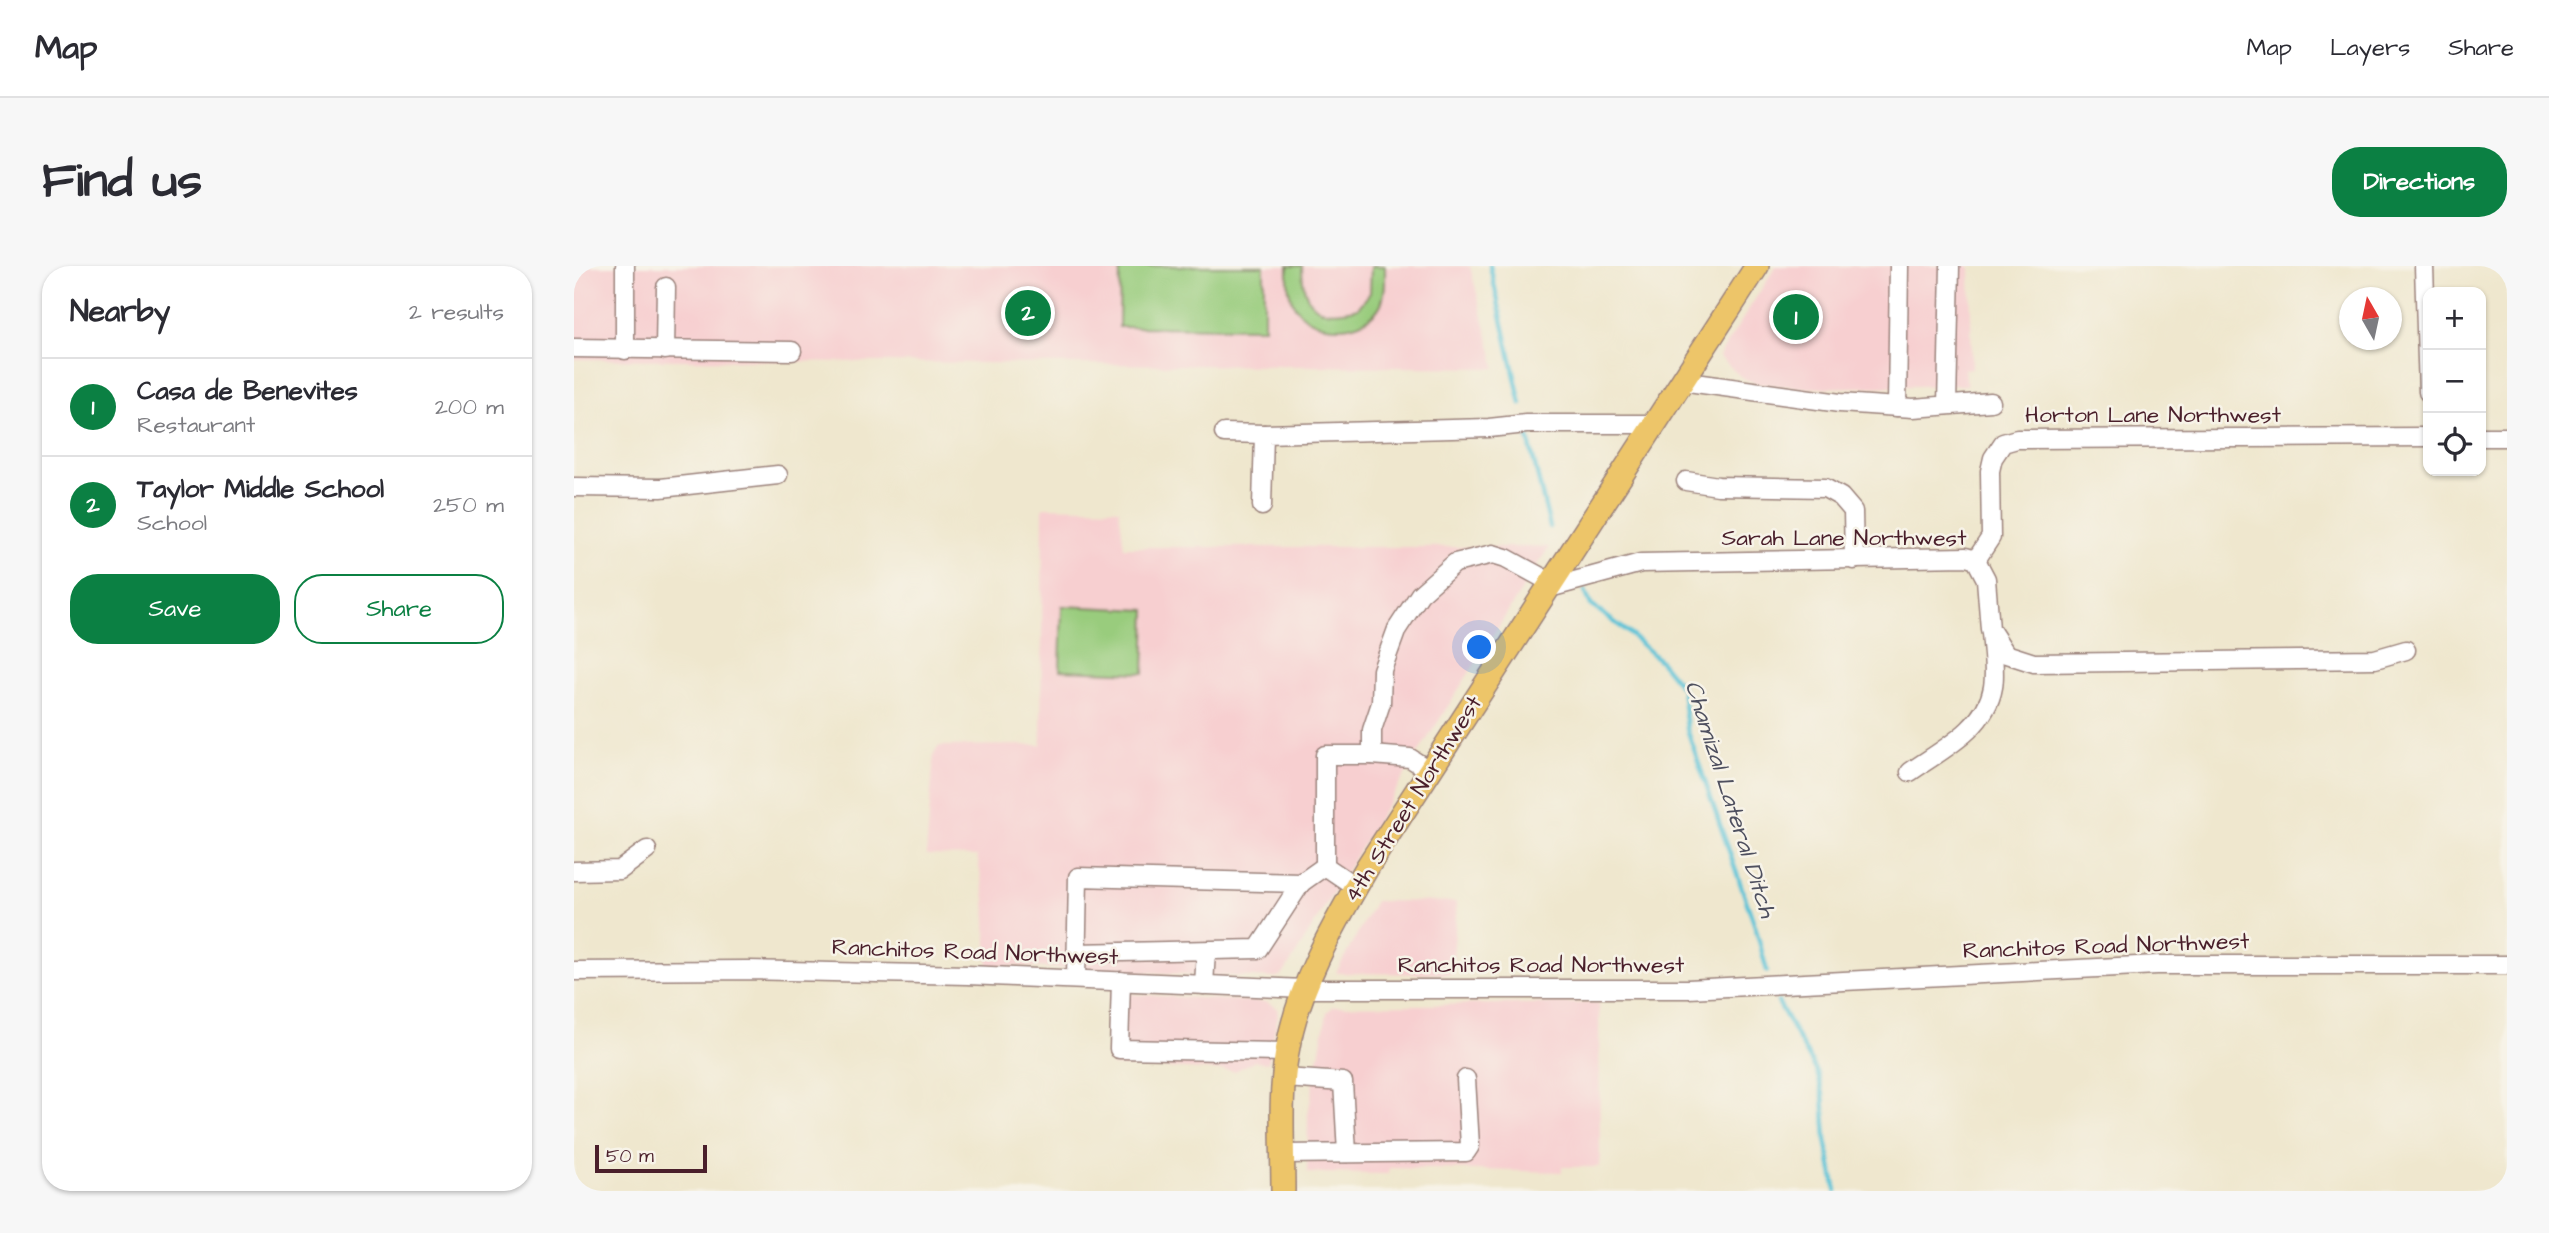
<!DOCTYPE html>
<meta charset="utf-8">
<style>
:root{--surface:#fff;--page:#f7f7f7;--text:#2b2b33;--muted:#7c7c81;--line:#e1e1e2;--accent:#0b8043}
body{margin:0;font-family:"Architects Daughter",sans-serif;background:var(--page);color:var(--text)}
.controls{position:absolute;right:21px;top:21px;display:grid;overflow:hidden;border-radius:14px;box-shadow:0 2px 5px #0004}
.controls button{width:63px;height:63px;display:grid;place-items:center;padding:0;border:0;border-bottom:2px solid var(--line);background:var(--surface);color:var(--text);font:35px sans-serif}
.compass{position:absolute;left:1765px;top:21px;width:63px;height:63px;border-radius:50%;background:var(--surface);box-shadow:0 2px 5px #0004;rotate:351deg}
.scale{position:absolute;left:21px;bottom:18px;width:112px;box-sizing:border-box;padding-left:7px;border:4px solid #4a1f2b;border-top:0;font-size:19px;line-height:24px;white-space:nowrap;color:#4a1f2b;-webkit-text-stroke:5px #f7f3e8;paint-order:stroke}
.you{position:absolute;left:906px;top:382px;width:24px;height:24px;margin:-18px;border:5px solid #fff;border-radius:50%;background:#1a73e8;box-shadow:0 0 0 10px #1a73e833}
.badge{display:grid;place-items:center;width:46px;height:46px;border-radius:50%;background:var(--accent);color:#fff;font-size:23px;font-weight:700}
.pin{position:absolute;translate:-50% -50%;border:4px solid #fff;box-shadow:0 2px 7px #0006}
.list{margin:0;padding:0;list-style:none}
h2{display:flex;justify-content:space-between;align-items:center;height:91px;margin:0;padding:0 28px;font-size:30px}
h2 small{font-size:23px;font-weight:400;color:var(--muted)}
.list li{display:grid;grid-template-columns:46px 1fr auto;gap:21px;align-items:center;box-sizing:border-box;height:98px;padding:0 28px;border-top:2px solid var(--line)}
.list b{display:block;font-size:26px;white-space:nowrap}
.list p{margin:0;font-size:23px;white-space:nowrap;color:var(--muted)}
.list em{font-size:23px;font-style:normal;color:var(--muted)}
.actions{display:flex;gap:14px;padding:21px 28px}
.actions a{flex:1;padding:16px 0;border:2px solid var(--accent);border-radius:28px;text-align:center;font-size:24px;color:var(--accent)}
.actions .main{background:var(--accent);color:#fff}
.icon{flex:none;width:38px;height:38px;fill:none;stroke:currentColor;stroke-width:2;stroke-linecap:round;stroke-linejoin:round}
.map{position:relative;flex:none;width:1933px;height:925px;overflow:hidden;border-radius:28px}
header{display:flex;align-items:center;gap:42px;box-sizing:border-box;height:98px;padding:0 35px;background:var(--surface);border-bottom:2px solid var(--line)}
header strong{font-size:33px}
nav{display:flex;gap:38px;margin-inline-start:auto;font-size:24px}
.intro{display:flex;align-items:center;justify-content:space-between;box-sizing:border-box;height:168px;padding:0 42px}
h1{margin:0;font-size:49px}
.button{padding:18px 32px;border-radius:28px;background:var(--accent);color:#fff;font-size:24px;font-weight:700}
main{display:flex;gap:42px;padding:0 42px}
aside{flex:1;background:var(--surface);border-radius:28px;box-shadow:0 2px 5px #0004}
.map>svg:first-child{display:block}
</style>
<header>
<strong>Map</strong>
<nav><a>Map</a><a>Layers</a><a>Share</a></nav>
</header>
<div class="intro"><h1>Find us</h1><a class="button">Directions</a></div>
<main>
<aside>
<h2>Nearby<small>2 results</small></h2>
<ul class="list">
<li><span class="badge">1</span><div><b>Casa de Benevites</b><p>Restaurant</p></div><em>200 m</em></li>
<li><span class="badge">2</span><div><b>Taylor Middle School</b><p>School</p></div><em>250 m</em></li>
</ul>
<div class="actions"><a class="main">Save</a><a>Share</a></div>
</aside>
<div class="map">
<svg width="1933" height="925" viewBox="0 0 1933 925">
<rect width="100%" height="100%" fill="#f7f3e8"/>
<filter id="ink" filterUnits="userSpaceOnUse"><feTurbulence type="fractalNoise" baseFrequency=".0143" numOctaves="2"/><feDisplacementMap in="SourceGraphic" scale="14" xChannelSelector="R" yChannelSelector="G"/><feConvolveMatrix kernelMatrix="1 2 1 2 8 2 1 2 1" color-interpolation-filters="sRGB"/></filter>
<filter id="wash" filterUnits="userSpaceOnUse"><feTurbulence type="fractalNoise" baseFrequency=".00686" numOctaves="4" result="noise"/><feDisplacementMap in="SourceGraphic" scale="28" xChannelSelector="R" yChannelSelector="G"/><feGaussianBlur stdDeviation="1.57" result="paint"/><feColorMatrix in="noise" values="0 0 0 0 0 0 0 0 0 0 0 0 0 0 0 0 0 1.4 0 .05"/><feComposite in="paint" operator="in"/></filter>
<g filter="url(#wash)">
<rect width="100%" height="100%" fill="#efe7ce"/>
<g fill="#f7cfd0">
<polygon points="0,0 896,0 922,102 0,93"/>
<polygon points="1202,0 1396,0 1398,102 1391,103 1393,119 1235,122 1184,118 1167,111 1145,90"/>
<polygon points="469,241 545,243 550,281 975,281 848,481 709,709 700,712 414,699 411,632 403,590 352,589 360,488 365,480 467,479"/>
<polygon points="801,635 883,636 878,708 762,707"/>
<polygon points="536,727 693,736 703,742 704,749 694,797 680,795 661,805 538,800"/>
<polygon points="1025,737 1026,901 988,901 988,906 815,902 814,908 733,907 734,848 753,746 760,740"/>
</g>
<g fill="#99cc7d" stroke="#727654" stroke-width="2">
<polygon points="546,0 690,0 690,62 545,61"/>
<path d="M714,0H728C728,41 744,53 784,42L796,27L797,0H811C811,13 812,26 807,38C792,68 741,68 722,42C713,30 714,14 714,0Z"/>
<polygon points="488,340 572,344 570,407 486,404"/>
</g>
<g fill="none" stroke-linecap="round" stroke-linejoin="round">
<g stroke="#5ac3d7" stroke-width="4.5">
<polyline points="916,0 947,138"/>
<polyline points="954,171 976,261"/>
<polyline points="1011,325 1017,339 1054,366 1086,395 1108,422 1113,463 1182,663 1193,705"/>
<polyline points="1204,736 1243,806 1249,828 1252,874 1262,925"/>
</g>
</g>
</g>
<g filter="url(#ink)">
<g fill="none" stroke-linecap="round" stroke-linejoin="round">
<g stroke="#9c837c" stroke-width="21">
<g id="minor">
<polyline points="51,0 51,84"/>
<polyline points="1850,0 1854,126"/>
<polyline points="0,82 218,85"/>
<polyline points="91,84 92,21"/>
<polyline points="1107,115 1266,137 1339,142 1417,136"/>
<polyline points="1373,139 1376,0"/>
<polyline points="1323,141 1325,0"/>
<polyline points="650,167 690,168"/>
<polyline points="1907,171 1933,171"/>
<polyline points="1112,215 1144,220 1251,222 1267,231 1279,245 1280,294"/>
<polyline points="0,221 87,222 204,209"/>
<polyline points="688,240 690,168 915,162 952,158 1079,158"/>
<polyline points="1402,294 1417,271 1416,205 1419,192 1429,177 1443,173 1854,171"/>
<polyline points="975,322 1067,297 1392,291 1402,294 1412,313 1416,363 1432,388 1460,397 1801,393 1832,384"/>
<polyline points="798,489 798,464 807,437 808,404 823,363 846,328 881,297 919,288 932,292 978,317"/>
<path d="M1336,506C1367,484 1412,463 1419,421C1422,405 1418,383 1417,366"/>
<polyline points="0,605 46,604 73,584"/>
<polyline points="782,621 751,600 751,489 798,489 836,492 856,505"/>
<polyline points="502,687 684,683 727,617"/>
<polyline points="0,705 174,704 393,709 731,723 1114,723 1583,699 1933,699"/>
<polyline points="502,713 504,611 727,617 751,600"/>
<polyline points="547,715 545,783 712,786"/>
<polyline points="630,719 632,685"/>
<polyline points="711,812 769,816 773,887"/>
<polyline points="709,888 892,886 896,880 892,813"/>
</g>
</g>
<g stroke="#9c837c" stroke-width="26">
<path id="major" d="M709,925C709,880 705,831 713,786C724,719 761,657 794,600L1183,0"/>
</g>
<use href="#minor" stroke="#fff" stroke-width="18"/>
<use href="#major" stroke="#edc569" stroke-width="23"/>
</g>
</g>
<g text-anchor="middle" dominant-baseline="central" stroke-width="5" stroke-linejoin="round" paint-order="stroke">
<g font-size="23" fill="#4a1f2b" stroke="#f7f3e8">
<text x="1579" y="149">Horton Lane Northwest</text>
<text x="1270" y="272">Sarah Lane Northwest</text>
<text transform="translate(839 533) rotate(-58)">4th Street Northwest</text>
<text transform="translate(1532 680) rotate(-2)">Ranchitos Road Northwest</text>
<text transform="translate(401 686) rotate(2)">Ranchitos Road Northwest</text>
<text x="967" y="699">Ranchitos Road Northwest</text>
</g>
<g font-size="24" font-style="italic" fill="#4f505f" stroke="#f7f3e8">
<text transform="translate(1156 533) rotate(72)">Chamizal Lateral Ditch</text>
</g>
</g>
</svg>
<div class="controls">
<button>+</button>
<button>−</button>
<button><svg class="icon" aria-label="locate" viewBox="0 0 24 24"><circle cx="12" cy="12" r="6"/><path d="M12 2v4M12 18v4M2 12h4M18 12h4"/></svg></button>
</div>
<svg class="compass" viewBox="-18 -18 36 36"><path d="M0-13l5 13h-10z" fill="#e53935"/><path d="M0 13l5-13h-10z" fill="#7c7c81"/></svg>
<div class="scale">50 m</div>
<div class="you"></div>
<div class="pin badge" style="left:1222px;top:51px">1</div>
<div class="pin badge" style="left:454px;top:47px">2</div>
</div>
</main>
